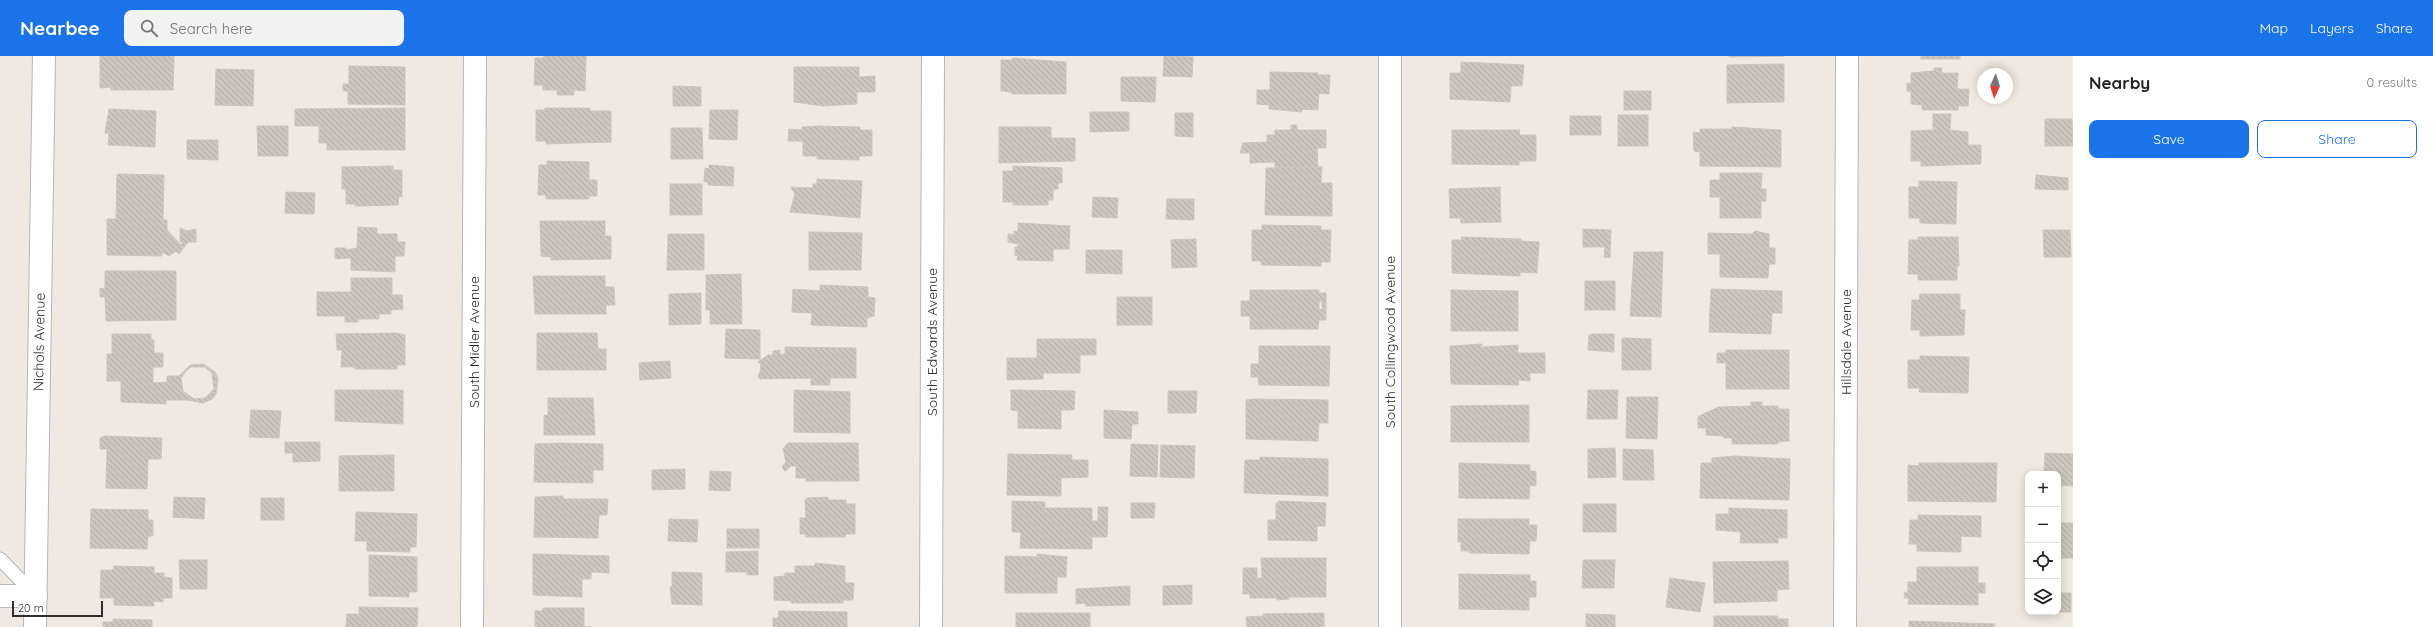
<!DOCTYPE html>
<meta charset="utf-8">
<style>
:root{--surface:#fff;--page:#f2f2f2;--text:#222;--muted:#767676;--line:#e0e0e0;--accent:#1a73e8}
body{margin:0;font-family:Quicksand,sans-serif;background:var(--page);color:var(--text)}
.controls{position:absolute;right:12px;bottom:12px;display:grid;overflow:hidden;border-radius:8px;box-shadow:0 2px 10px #0003}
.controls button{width:36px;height:36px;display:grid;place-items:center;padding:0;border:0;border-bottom:1px solid var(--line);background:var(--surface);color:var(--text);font:20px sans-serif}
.compass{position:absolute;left:1977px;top:12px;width:36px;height:36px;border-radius:50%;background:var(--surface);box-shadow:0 2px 10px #0003;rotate:184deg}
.scale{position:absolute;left:12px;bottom:10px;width:91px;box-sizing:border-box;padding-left:4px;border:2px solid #2e2e2e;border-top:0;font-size:11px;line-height:14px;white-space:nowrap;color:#2e2e2e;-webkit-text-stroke:3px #fff;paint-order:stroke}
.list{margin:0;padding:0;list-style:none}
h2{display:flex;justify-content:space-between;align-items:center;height:52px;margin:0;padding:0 16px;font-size:17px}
h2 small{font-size:13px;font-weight:400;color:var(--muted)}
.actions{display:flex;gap:8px;padding:12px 16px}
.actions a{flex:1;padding:9px 0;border:1px solid var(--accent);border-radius:8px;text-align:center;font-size:14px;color:var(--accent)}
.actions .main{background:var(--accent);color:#fff}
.icon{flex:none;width:22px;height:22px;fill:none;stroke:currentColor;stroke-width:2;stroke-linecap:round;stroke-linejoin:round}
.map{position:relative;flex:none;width:2073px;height:571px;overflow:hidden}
header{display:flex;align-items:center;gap:24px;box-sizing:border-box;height:56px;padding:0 20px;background:var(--accent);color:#fff}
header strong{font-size:19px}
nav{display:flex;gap:22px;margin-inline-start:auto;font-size:14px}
.search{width:280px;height:36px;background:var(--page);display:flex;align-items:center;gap:10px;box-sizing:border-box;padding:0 14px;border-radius:8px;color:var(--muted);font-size:15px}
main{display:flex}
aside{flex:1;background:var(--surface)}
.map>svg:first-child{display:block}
</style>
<header>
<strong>Nearbee</strong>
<div class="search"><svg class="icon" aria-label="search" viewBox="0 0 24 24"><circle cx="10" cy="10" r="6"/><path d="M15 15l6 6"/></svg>Search here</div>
<nav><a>Map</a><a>Layers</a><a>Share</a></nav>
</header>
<main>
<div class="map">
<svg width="2073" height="571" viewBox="0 0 2073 571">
<defs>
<pattern id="building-back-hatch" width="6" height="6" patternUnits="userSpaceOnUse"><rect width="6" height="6" fill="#cbc7bf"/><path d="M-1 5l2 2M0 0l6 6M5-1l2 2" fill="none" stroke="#afaba4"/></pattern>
</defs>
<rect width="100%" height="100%" fill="#efe9e1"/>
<g fill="url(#building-back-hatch)" stroke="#cbc5ba" fill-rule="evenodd">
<polygon points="100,0 174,0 173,34 111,34 111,31 100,32"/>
<polygon points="544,0 586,0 585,35 574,34 574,39 557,39 557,34 543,34 543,29 534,29 535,2 544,2"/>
<polygon points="1164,0 1193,1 1192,21 1163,20"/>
<polygon points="1729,0 1784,0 1729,1"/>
<rect x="1921" y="0" width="39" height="3"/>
<polygon points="1012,2 1066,6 1066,38 1012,38 1011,36 1001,35 1001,4 1013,4"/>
<polygon points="1461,6 1524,9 1522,30 1511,30 1510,46 1450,43 1450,17 1461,17"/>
<polygon points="1784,8 1784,46 1727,47 1727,9"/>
<polygon points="349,10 405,11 405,49 348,48 348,35 343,35 343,28 349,28"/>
<polygon points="794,11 859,11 859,21 875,20 875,36 857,36 857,48 823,50 794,46"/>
<polygon points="1934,12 1942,12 1941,17 1958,17 1957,33 1969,33 1968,50 1958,50 1958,54 1922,54 1922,49 1911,48 1911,36 1907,35 1907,27 1911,28 1911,17 1934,15"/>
<polygon points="216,13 254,14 253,50 215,49"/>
<polygon points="1270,16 1318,17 1318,19 1330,19 1329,38 1319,37 1318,54 1302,53 1302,56 1269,53 1269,49 1257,48 1257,34 1270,34"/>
<polygon points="1121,21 1156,21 1155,46 1121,45"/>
<polygon points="673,30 701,31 701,50 673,50"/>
<rect x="1624" y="35" width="27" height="19"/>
<polygon points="405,52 405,94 327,94 327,87 319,87 319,70 295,70 295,53"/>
<polygon points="545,52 590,52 590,55 611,55 611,86 546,88 546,85 536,85 536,54 545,54"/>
<polygon points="109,53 156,55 155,91 108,89 109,77 105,77"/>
<polygon points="710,54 738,54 737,84 709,83"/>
<polygon points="1090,56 1129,56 1129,75 1090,76"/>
<polygon points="1175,57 1193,57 1193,81 1175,80"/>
<polygon points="1933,58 1951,58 1950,74 1968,76 1968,89 1981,89 1981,108 1921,110 1921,105 1911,105 1911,75 1933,74"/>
<rect x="1618" y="59" width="30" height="31"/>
<rect x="1570" y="60" width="31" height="19"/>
<polygon points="2045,63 2072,63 2073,90 2045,90"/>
<polygon points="1291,69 1297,69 1297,74 1326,74 1326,92 1317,92 1318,111 1275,111 1275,106 1250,107 1250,97 1240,97 1243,87 1267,86 1267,79 1275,79 1275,74 1291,74"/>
<polygon points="257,70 288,70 288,100 258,100"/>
<polygon points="817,70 860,71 860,74 872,74 872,100 859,100 859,104 817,103 817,100 803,100 803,85 788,85 789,73 802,74 802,71"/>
<polygon points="999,71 1051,71 1051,82 1075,82 1075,105 999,107"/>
<polygon points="1732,71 1781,74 1781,111 1700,110 1700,96 1694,95 1693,76 1700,77 1700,73 1732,73"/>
<polygon points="671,72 702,72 703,103 671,103"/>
<polygon points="1452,74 1520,74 1519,79 1536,79 1536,105 1519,105 1519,109 1452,108"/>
<polygon points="187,84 218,84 218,104 187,103"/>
<polygon points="547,105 589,106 589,124 597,124 597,140 589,140 589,143 546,143 546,139 538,139 539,109 547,109"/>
<polygon points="709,109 734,111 733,130 708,129 708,126 704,126 705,112 709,113"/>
<polygon points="393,110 393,114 402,114 402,141 399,140 398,149 355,150 355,148 346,148 346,133 342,133 342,111"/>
<polygon points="1013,110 1062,112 1062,127 1058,127 1058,133 1053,133 1053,144 1048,144 1048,149 1013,149 1013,146 1003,146 1003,115 1013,115"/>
<polygon points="1322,111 1321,127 1332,127 1332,160 1265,159 1266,112"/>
<polygon points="1720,117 1762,117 1761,133 1766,133 1766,145 1761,145 1761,162 1720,162 1720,141 1710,141 1710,124 1720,124"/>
<polygon points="117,118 164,119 163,164 167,164 167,174 181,189 183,186 180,186 180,172 187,175 196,173 196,186 188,186 179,198 176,195 169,200 162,196 162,200 107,199 107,163 116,163"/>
<polygon points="2036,119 2068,122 2068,134 2035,133"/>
<polygon points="817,123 862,125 860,162 790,156 795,138 791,131 813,132 813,128 817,128"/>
<polygon points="1919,125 1957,126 1956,168 1920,167 1920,162 1909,162 1909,131 1919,131"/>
<rect x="670" y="128" width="32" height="31"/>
<polygon points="1500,131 1501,166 1461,167 1460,162 1450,162 1449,133"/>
<polygon points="286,136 315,137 314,158 285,157"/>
<polygon points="1093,141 1118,142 1117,162 1092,161"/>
<polygon points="1167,143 1194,143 1194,164 1166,163"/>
<polygon points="540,165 605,165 605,180 611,180 611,203 551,204 551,201 541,200"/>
<polygon points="1018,167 1070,170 1069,193 1053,193 1053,205 1017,204 1018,199 1015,200 1015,191 1018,191 1018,188 1008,186 1008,178 1014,179 1014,175 1018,176"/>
<polygon points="1262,169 1321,170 1321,174 1331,174 1330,206 1321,206 1321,210 1261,209 1261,205 1252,205 1252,174 1262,174"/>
<polygon points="358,171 377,172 377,178 397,178 397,186 405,186 404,200 395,200 395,216 351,214 351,202 335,203 335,192 346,192 346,194 357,192"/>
<polygon points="1583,173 1611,174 1610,202 1604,201 1605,191 1583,191"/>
<polygon points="2043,174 2070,174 2071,201 2044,201"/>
<polygon points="1755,175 1769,178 1769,192 1775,192 1775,208 1769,208 1768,222 1720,221 1720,198 1708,198 1708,177 1752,178"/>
<polygon points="809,176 862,177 861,214 809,214"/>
<polygon points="668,178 704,178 704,214 667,214"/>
<polygon points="1461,181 1521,183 1521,185 1539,186 1537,217 1520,216 1520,220 1452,217 1452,184 1462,184"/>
<polygon points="1918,181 1958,181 1959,210 1957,210 1957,224 1918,224 1918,218 1908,218 1909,184 1918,184"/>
<polygon points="1196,183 1197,211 1172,212 1171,184"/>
<polygon points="1086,194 1122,194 1122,218 1086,217"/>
<polygon points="1634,196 1663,196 1661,261 1630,260"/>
<polygon points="105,215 176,215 176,264 106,265 105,241 100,241 100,232 105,233"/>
<polygon points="741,218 742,268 710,268 710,254 706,254 706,219"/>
<polygon points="533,220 605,220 605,231 614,231 615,249 606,249 606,258 535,258"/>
<polygon points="351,222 392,222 392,239 402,239 403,253 391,254 391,258 379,258 379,263 358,263 358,266 345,266 345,260 317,260 317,236 351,236"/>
<rect x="1585" y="225" width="30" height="29"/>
<polygon points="820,229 868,231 868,241 875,242 874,260 867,262 867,271 811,269 812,257 792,256 793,233 820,235"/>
<polygon points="1711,233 1782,235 1782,257 1772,257 1771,278 1709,276"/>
<path d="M1250,234H1319V237H1326V264H1319L1318,273H1250V260H1241V245H1250ZM1319,245H1322V253L1319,254Z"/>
<polygon points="1451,234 1518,235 1518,275 1451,275"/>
<polygon points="701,237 701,268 669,269 669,238"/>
<polygon points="1920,238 1960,238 1960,254 1965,254 1964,279 1920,280 1920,274 1911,274 1912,244 1919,244"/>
<rect x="1117" y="241" width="35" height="28"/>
<polygon points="726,273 760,274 760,303 725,302"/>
<polygon points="396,277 405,279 405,309 397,309 397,313 355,313 355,311 341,311 342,294 337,294 336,278"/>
<polygon points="537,277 597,277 598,293 606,293 606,314 537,314"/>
<path d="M112,278H151V284H154V297H163V311H153V327L167,326V320H179L190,309L203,308L215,316L218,322L216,338L212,343L203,347L188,344H166V348L121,346V325H107V298H112ZM191,311H205L212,317L214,333L205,342L194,343L183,335L181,322L186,315Z"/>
<polygon points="1593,278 1614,278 1614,296 1588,294 1589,279"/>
<polygon points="1622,282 1651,283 1651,314 1622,314"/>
<polygon points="1037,283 1096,283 1096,299 1080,299 1080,317 1043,317 1043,323 1007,324 1007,302 1037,302"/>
<polygon points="1482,288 1482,291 1518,289 1518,297 1545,297 1545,317 1530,317 1530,325 1518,324 1519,329 1451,328 1450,290"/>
<polygon points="1259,290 1330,290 1329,330 1259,329 1258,321 1251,321 1251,308 1259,308"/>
<polygon points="785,291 856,292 856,322 830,322 830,329 811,329 811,322 760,323 758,320 760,316 761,309 758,306 768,299 773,299 773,295 780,294 780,299 785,298"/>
<polygon points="1726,294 1789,294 1789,333 1726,333 1726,307 1717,307 1717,297 1726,297"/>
<polygon points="1920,300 1969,301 1968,337 1919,336 1920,332 1908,332 1908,304 1920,304"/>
<polygon points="670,305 671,322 640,324 639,307"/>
<polygon points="335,334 403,334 403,368 335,365"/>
<polygon points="794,334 850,336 850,377 794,376"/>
<polygon points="1011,334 1075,335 1074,354 1061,354 1061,373 1018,372 1018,355 1011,354"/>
<polygon points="1588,334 1618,334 1617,363 1587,363"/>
<polygon points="1168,335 1197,335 1196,357 1168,357"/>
<polygon points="1627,341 1658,341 1657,383 1626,382"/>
<polygon points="548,342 593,342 595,379 544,379 544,359 548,359"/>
<polygon points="1255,343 1328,344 1328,367 1319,367 1318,385 1246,383 1246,344"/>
<polygon points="1751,346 1762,346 1762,350 1778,350 1778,353 1789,353 1789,385 1778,386 1778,388 1732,388 1732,382 1724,382 1724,380 1706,379 1706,372 1698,372 1698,361 1705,357 1719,351 1751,350"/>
<polygon points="1529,349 1529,386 1451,386 1451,350"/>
<polygon points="251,354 281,355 279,382 249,381"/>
<polygon points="1104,354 1138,356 1138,368 1132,368 1131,383 1104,382"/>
<polygon points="105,380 162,382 161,403 148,403 147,433 106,432 107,393 100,393 100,382"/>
<polygon points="285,386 320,386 320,405 293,406 293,397 285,397"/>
<polygon points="560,387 603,388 603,414 593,414 593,427 534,426 535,388"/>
<polygon points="788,387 858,387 859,425 806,425 806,422 796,422 796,410 791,410 785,415 782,411 786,406 783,393"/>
<polygon points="1131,388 1158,389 1157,421 1130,420"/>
<polygon points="1161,389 1195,390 1194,422 1160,421"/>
<polygon points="1615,392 1616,421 1588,422 1588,393"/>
<polygon points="1623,393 1653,394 1654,424 1623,424"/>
<polygon points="2045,397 2073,398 2073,430 2058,429 2058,418 2044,418"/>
<polygon points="1008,398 1072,399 1072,404 1088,404 1088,421 1061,422 1061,440 1007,439"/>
<polygon points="394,399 394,435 339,435 339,400"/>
<polygon points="1735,400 1790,403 1789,444 1700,442 1701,407 1712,407 1712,402"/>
<polygon points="1260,401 1328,403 1328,440 1244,437 1245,404 1260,404"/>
<polygon points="1459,407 1530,409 1530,415 1536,415 1536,430 1530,429 1529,443 1459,442"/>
<polygon points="1919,407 1997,407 1996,446 1908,445 1908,409 1919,410"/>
<polygon points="685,413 685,433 652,434 652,414"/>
<polygon points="710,415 731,416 730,435 709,434"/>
<polygon points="563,440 563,443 608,443 607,459 599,459 598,482 534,481 535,441"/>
<polygon points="174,441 205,442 204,463 173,461"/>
<polygon points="828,441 828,444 846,444 846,448 855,448 855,478 846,478 845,481 806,481 805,478 800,478 800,462 806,462 805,444 808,442"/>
<rect x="261" y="442" width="23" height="22"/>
<polygon points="1012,445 1045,446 1045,452 1092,452 1092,465 1098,465 1098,451 1108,451 1107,481 1092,481 1092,493 1020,492 1021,476 1012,476"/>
<polygon points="1278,445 1326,447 1325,470 1317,470 1317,485 1268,484 1268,464 1276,464 1276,447 1279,447"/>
<polygon points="1131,447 1155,447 1154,462 1131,462"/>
<rect x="1583" y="448" width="33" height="28"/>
<polygon points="1729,452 1787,454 1787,482 1778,482 1778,487 1740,487 1741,476 1716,474 1716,458 1729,458"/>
<polygon points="91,453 148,454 148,464 153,464 153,480 148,480 147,493 90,492"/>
<polygon points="356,456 417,458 416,491 410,491 410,496 367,495 367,485 355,485"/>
<polygon points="1918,459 1981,460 1981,481 1961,480 1961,496 1917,495 1917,488 1909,488 1910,464 1918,464"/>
<polygon points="669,463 698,464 697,486 668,485"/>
<polygon points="1458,463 1529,463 1529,469 1537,469 1536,485 1530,485 1529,498 1469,497 1469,495 1461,495 1461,486 1458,486"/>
<rect x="2058" y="467" width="15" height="35"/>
<rect x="727" y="473" width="32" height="19"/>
<polygon points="758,495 758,519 747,519 747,516 726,516 726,496"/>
<polygon points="533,498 609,500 609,517 591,516 591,523 582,523 582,541 533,539"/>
<polygon points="1037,498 1067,501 1066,521 1057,521 1057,537 1005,537 1005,500 1037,501"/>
<polygon points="369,499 417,501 417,536 409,536 409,541 369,540"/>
<polygon points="1261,502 1326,502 1326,541 1289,541 1289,543 1277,544 1277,542 1250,542 1250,538 1243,538 1243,512 1257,512 1257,522 1262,522"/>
<polygon points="179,504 207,504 207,533 180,533"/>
<polygon points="1583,504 1615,504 1614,532 1582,532"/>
<polygon points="1788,505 1789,533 1777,534 1777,545 1714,547 1713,506"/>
<polygon points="815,507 845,510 845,527 854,527 853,544 843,544 843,547 791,547 792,545 774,544 774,521 785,520 785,517 795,517 795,510 814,510"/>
<polygon points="114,510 154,511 154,517 164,517 164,521 172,522 172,542 163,542 163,546 154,545 154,550 114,549 114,542 100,542 101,514 113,514"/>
<polygon points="1917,511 1978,511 1978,527 1985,527 1985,537 1978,537 1978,549 1908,548 1909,542 1904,542 1905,536 1908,536 1908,526 1917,526"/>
<polygon points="672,516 702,517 702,549 672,548 670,531 672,531"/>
<polygon points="1459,518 1530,519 1530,525 1536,525 1536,541 1529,541 1529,554 1459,553"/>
<polygon points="1670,522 1705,527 1700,556 1666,551"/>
<polygon points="1192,529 1192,548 1163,549 1163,530"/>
<polygon points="1130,530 1130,549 1086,550 1085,547 1076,548 1076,533"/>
<rect x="2058" y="537" width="13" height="19"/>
<polygon points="359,551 418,552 417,571 346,571 347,558 359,558"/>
<polygon points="543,552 584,552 584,570 591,571 535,571 535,555 542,555"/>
<polygon points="779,555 847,556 847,571 773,571 773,562 778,562"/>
<rect x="1016" y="557" width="74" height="14"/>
<polygon points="1324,557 1324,571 1247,571 1246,561 1264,560 1263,558"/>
<polygon points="1586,558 1615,559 1615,571 1586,571"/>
<polygon points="1714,560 1778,560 1778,563 1788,563 1788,571 1714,571"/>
<polygon points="113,563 152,564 152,571 103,571 103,566 113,566"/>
<polygon points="1909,565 1995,568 1994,571 1909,571"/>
</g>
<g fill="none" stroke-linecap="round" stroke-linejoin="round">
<g stroke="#b4b7c1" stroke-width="15">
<polyline id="lane" points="0,503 36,540"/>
</g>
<g stroke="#b4b7c1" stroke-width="24">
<g id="street">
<polyline points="1390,0 1390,571"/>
<polyline points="0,540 36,540"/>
<polyline points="35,571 44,0"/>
<polyline points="931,571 933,0"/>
<polyline points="1845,571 1847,0"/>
</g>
</g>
<g stroke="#b4b7c1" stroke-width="24">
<polyline id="secondary" points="472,571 475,0"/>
</g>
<use href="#lane" stroke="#fff" stroke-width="13"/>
<use href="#street" stroke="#fff" stroke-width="22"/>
<use href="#secondary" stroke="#fff" stroke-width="22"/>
</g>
<g text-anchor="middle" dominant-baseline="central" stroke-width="3" stroke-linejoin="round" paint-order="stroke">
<g font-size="14" fill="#2e2e2e" stroke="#fff">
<text transform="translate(39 286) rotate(-89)">Nichols Avenue</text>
<text transform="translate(474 286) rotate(-90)">South Midler Avenue</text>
<text transform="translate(932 286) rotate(-90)">South Edwards Avenue</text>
<text transform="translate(1390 286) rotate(-90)">South Collingwood Avenue</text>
<text transform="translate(1846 286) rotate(-90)">Hillsdale Avenue</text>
</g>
</g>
</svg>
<div class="controls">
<button>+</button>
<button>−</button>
<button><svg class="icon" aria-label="locate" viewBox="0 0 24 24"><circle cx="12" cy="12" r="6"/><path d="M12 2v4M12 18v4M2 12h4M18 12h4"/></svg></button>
<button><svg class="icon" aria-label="layers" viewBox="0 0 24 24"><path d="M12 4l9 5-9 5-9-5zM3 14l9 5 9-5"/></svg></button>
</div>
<svg class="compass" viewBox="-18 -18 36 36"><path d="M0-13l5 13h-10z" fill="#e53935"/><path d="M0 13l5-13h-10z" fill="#767676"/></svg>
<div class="scale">20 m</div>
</div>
<aside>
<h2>Nearby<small>0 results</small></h2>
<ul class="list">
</ul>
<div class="actions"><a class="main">Save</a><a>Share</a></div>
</aside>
</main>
